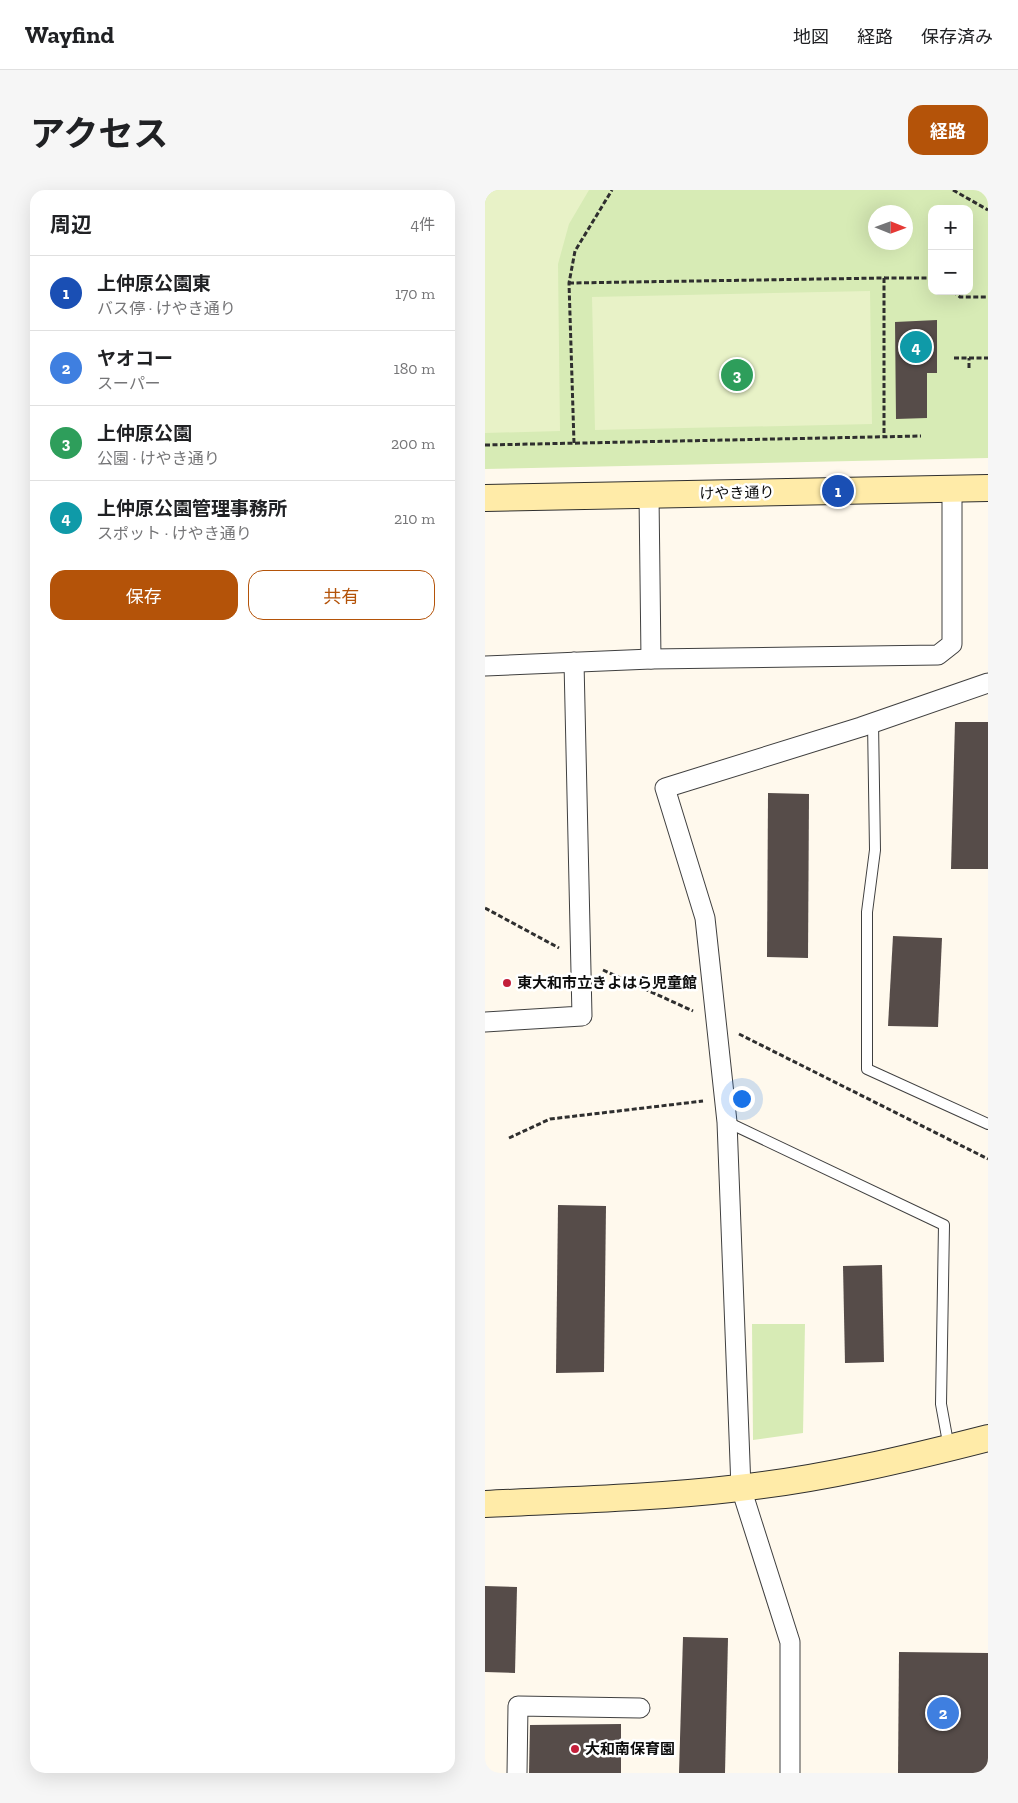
<!DOCTYPE html>
<html lang="ja">
<meta charset="utf-8">
<style>
:root{--surface:#fff;--page:#f6f6f6;--text:#202124;--muted:#757577;--line:#e0e0e0;--accent:#b45309}
body{margin:0;font-family:"Zilla Slab","Noto Sans JP",serif;background:var(--page);color:var(--text)}
.controls{position:absolute;right:15px;top:15px;display:grid;overflow:hidden;border-radius:10px;box-shadow:0 5px 20px #0002}
.controls button{width:45px;height:45px;display:grid;place-items:center;padding:0;border:0;border-bottom:1px solid var(--line);background:var(--surface);color:var(--text);font:25px sans-serif}
.compass{position:absolute;left:383px;top:15px;width:45px;height:45px;border-radius:50%;background:var(--surface);box-shadow:0 5px 20px #0002;rotate:91deg}
.you{position:absolute;left:256px;top:908px;width:18px;height:18px;margin:-12px;border:4px solid #fff;border-radius:50%;background:#1a73e8;box-shadow:0 0 0 8px #1a73e833}
.badge{display:grid;place-items:center;width:32px;height:32px;border-radius:50%;background:var(--accent);color:#fff;font-size:16px;font-weight:700}
.pin{position:absolute;translate:-50% -50%;border:2px solid #fff;box-shadow:0 1px 5px #0006}
.list{margin:0;padding:0;list-style:none}
h2{display:flex;justify-content:space-between;align-items:center;height:65px;margin:0;padding:0 20px;font-size:21px}
h2 small{font-size:16px;font-weight:400;color:var(--muted)}
.list li{display:grid;grid-template-columns:32px 1fr auto;gap:15px;align-items:center;box-sizing:border-box;height:75px;padding:0 20px;border-top:1px solid var(--line)}
.list b{display:block;font-size:19px;white-space:nowrap}
.list p{margin:0;font-size:16px;white-space:nowrap;color:var(--muted)}
.list em{font-size:16px;font-style:normal;color:var(--muted)}
.actions{display:flex;gap:10px;padding:15px 20px}
.actions a{flex:1;padding:11px 0;border:1px solid var(--accent);border-radius:15px;text-align:center;font-size:18px;color:var(--accent)}
.actions .main{background:var(--accent);color:#fff}
.map{position:relative;flex:none;width:503px;height:1583px;overflow:hidden;border-radius:15px}
header{display:flex;align-items:center;gap:30px;box-sizing:border-box;height:70px;padding:0 25px;background:var(--surface);border-bottom:1px solid var(--line)}
header strong{font-size:24px}
nav{display:flex;gap:28px;margin-inline-start:auto;font-size:18px}
.intro{display:flex;align-items:center;justify-content:space-between;box-sizing:border-box;height:120px;padding:0 30px}
h1{margin:0;font-size:35px}
.button{padding:12px 22px;border-radius:15px;background:var(--accent);color:#fff;font-size:18px;font-weight:700}
main{display:flex;gap:30px;padding:0 30px}
aside{flex:1;background:var(--surface);border-radius:15px;box-shadow:0 5px 20px #0002}
.map>svg:first-child{display:block}
</style>
<header>
<strong>Wayfind</strong>
<nav><a>地図</a><a>経路</a><a>保存済み</a></nav>
</header>
<div class="intro"><h1>アクセス</h1><a class="button">経路</a></div>
<main>
<aside>
<h2>周辺<small>4件</small></h2>
<ul class="list">
<li><span class="badge" style="background:#1a4fb4">1</span><div><b>上仲原公園東</b><p>バス停 · けやき通り</p></div><em>170 m</em></li>
<li><span class="badge" style="background:#3f7fe0">2</span><div><b>ヤオコー</b><p>スーパー</p></div><em>180 m</em></li>
<li><span class="badge" style="background:#2e9e5b">3</span><div><b>上仲原公園</b><p>公園 · けやき通り</p></div><em>200 m</em></li>
<li><span class="badge" style="background:#0f9aa8">4</span><div><b>上仲原公園管理事務所</b><p>スポット · けやき通り</p></div><em>210 m</em></li>
</ul>
<div class="actions"><a class="main">保存</a><a>共有</a></div>
</aside>
<div class="map">
<svg width="503" height="1583" viewBox="0 0 503 1583">
<rect width="100%" height="100%" fill="#fff9ed"/>
<g fill="#d7ebb5" fill-rule="evenodd">
<path d="M0,0H503V268L0,279ZM447,19H484V101H447ZM390,22H420V52H390Z"/>
<polygon points="267,1134 320,1134 318,1243 268,1250"/>
</g>
<g fill="#e8f2c7">
<polygon points="0,0 104,0 84,34 73,74 75,241 0,243"/>
<polygon points="385,101 387,234 110,240 107,107"/>
</g>
<g fill="#564c49">
<polygon points="452,130 452,183 442,183 442,228 411,229 410,132"/>
<polygon points="470,532 503,532 503,679 466,679"/>
<polygon points="283,603 324,604 323,768 282,767"/>
<polygon points="408,746 457,748 453,837 403,836"/>
<polygon points="73,1015 121,1016 119,1182 71,1183"/>
<polygon points="397,1075 399,1172 360,1173 358,1076"/>
<polygon points="0,1396 32,1397 30,1483 0,1482"/>
<polygon points="198,1447 243,1448 240,1583 194,1583"/>
<polygon points="414,1462 503,1463 503,1583 413,1583"/>
<polygon points="136,1534 136,1583 44,1583 45,1535"/>
</g>
<g fill="none" stroke-linecap="round" stroke-linejoin="round">
<g stroke="#404040" stroke-width="12">
<g id="lane">
<polyline points="388,532 390,660 382,722 382,879 503,934"/>
<polyline points="242,932 459,1035 456,1214 464,1258"/>
</g>
</g>
<g stroke="#404040" stroke-width="21">
<g id="street">
<polyline points="164,305 166,469"/>
<polyline points="0,476 166,469 453,465 467,454 467,299"/>
<polyline points="0,832 97,826 89,472"/>
<polyline points="32,1583 33,1516 155,1518"/>
<polyline points="305,1583 305,1452 256,1298 242,932 220,728 180,598 376,537 503,493"/>
</g>
</g>
<g stroke="#2f2f2f" stroke-width="28">
<g id="secondary">
<polyline points="0,308 503,298"/>
<path d="M0,1314C85,1310 169,1308 254,1298C337,1289 421,1269 503,1248"/>
</g>
</g>
<g stroke="#2f2f2f" stroke-width="3" stroke-dasharray="5 2.5" stroke-linecap="butt">
<polyline points="468,0 503,20"/>
<polyline points="399,88 447,88"/>
<polyline points="84,93 399,88 399,246"/>
<polyline points="468,101 475,107 503,107"/>
<polyline points="469,168 503,168"/>
<polyline points="484,178 484,168"/>
<polyline points="89,253 84,93 90,61 127,0"/>
<polyline points="0,255 436,246"/>
<polyline points="0,718 74,758"/>
<polyline points="118,780 208,821"/>
<polyline points="254,844 503,969"/>
<polyline points="24,948 65,929 218,911"/>
</g>
<use href="#lane" stroke="#fff" stroke-width="10"/>
<use href="#street" stroke="#fff" stroke-width="19"/>
<use href="#secondary" stroke="#ffeba8" stroke-width="26"/>
</g>
<g fill="#c31f3a" stroke="#fff" stroke-width="2">
<circle cx="22" cy="793" r="5"/>
<circle cx="90" cy="1559" r="5"/>
</g>
<g text-anchor="middle" dominant-baseline="central" stroke-width="5" stroke-linejoin="round" paint-order="stroke">
<g font-size="15" fill="#0d0d0d" stroke="#fff">
<text transform="translate(252 303) rotate(-1)">けやき通り</text>
</g>
<g font-size="15" font-weight="bold" fill="#0d0d0d" stroke="#fff" text-anchor="start">
<text x="32" y="793">東大和市立きよはら児童館</text>
<text x="100" y="1559">大和南保育園</text>
</g>
</g>
</svg>
<div class="controls">
<button>+</button>
<button>−</button>
</div>
<svg class="compass" viewBox="-18 -18 36 36"><path d="M0-13l5 13h-10z" fill="#e53935"/><path d="M0 13l5-13h-10z" fill="#757577"/></svg>
<div class="you"></div>
<div class="pin badge" style="left:353px;top:301px;background:#1a4fb4">1</div>
<div class="pin badge" style="left:458px;top:1523px;background:#3f7fe0">2</div>
<div class="pin badge" style="left:252px;top:185px;background:#2e9e5b">3</div>
<div class="pin badge" style="left:431px;top:157px;background:#0f9aa8">4</div>
</div>
</main>
